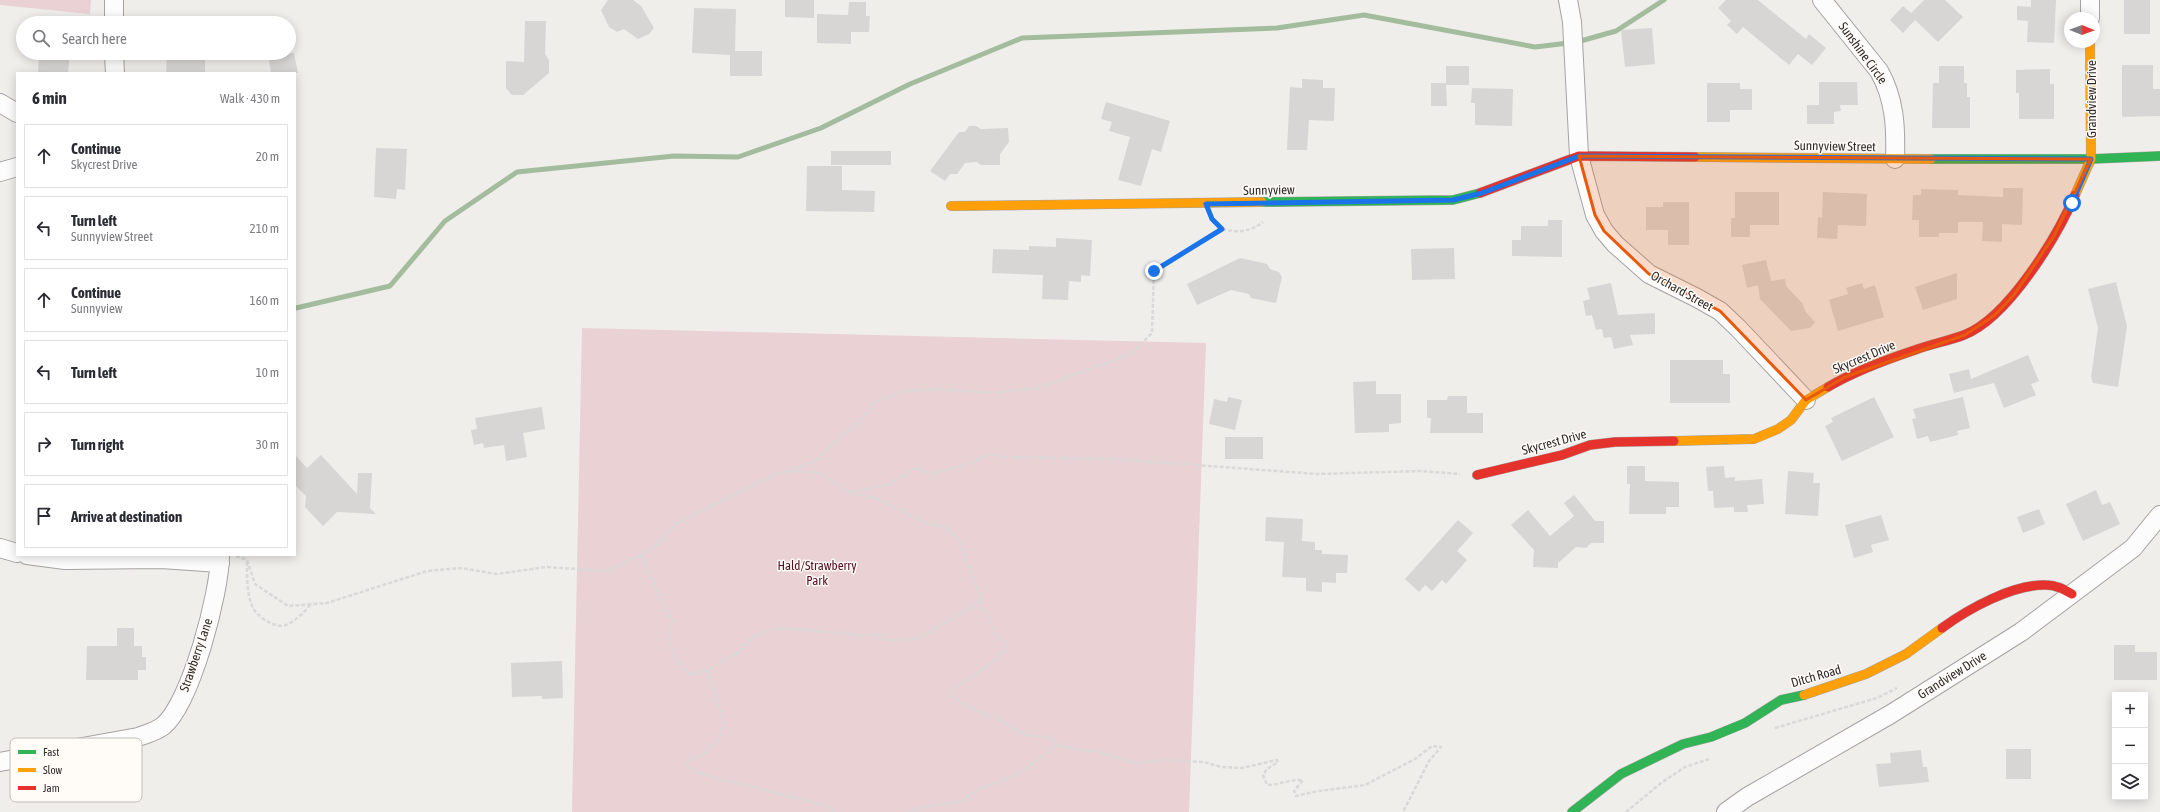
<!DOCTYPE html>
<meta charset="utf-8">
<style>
:root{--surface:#fff;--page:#f7f7f7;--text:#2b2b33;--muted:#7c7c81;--line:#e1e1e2}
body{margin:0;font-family:"Asap Condensed",sans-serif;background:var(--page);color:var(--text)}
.controls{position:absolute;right:12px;bottom:12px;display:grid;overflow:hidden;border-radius:0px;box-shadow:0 2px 10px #0003}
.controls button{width:36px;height:36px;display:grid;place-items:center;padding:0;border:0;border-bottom:1px solid var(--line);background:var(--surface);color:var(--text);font:20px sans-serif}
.compass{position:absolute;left:2064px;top:12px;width:36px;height:36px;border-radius:50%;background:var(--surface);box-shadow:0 2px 10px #0003;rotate:91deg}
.stop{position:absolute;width:12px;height:12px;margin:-9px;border:3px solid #1a73e8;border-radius:50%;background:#fff}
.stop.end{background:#1a73e8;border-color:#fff;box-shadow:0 1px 4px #0008}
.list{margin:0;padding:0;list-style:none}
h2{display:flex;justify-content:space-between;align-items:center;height:52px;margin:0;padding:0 16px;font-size:17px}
h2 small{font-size:13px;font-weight:400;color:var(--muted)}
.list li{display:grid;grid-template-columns:26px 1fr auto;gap:12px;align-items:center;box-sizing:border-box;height:64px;margin:0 8px 8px;padding:0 8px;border:1px solid var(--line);border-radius:0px}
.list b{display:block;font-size:15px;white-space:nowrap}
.list p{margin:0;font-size:13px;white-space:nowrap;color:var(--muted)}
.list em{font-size:13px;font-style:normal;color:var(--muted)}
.icon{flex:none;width:22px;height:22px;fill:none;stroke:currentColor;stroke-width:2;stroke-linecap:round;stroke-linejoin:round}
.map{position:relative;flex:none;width:2160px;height:812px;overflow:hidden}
.search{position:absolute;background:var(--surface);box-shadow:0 2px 10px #0003;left:16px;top:16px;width:280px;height:44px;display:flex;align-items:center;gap:10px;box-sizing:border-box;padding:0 14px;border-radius:22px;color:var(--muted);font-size:15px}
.panel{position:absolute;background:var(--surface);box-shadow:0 2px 10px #0003;left:16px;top:72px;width:280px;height:484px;border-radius:0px}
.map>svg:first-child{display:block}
</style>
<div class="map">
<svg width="2160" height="812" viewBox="0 0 2160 812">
<rect width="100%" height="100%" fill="#f0eeeb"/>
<g fill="#ead1d3">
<polygon points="0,0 91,0 90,14 0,5"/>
<polygon points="582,328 1206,343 1189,812 572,812"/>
</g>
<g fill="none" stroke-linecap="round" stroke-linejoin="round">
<polyline stroke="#a3bc9d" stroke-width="5" points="296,308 390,286 445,221 517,172 674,156 738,157 821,128 910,84 1022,38 1277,28 1364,15 1535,47 1577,42 1616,31 1664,0"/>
</g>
<g fill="#d7d6d4">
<polygon points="608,0 633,0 641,6 654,28 649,34 638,39 624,29 617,32 609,27 601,10"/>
<polygon points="785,0 814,0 814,18 785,17"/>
<polygon points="1726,0 1758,0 1806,39 1809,34 1826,48 1812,65 1798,54 1789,65 1743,27 1737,34 1727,25 1731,21 1718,8"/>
<polygon points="1924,0 1945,0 1963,17 1938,42 1915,20 1903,33 1890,20 1903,6 1911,13"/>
<polygon points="2031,0 2056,0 2054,43 2027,42 2028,21 2017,20 2017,6 2031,7"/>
<rect x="2124" y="0" width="26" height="34"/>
<polygon points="849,2 866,2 866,16 870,16 869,32 851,32 851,44 817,43 817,14 848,15"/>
<polygon points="694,8 736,9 735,51 762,51 762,76 730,76 730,55 692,53"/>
<polygon points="525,21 546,21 545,54 549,60 549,73 523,95 512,95 506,88 506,61 524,62"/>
<polygon points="1652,28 1655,64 1625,67 1621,30"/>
<polygon points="39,53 70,53 68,73 38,73"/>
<polygon points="167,53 205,53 205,73 166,73"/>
<polygon points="275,53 294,53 298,73 271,73 268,54"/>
<polygon points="2122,65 2153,65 2153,89 2160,89 2160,116 2122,117"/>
<polygon points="1446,66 1469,66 1469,85 1446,85 1447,106 1431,106 1431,83 1446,83"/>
<polygon points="1939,66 1964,66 1964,83 1967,83 1967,97 1970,97 1970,128 1932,128 1933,83 1939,83"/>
<polygon points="2050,69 2050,84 2054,84 2054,119 2019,119 2019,93 2016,93 2016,70"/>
<polygon points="1302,79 1323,80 1323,88 1335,88 1334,121 1309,120 1307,150 1287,150 1290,87 1302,88"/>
<polygon points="1819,82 1857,82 1858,105 1840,105 1841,111 1834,112 1834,124 1807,124 1807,105 1819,105"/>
<polygon points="1707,83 1740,83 1740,89 1752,89 1752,110 1730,110 1730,122 1707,122"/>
<polygon points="1472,88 1513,89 1512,126 1475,125 1475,103 1471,103"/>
<polygon points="1106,102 1170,121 1161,152 1152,149 1141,186 1118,180 1130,137 1109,131 1112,122 1101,119"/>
<polygon points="969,126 976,126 981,129 1008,128 1009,142 1000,154 1000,165 981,165 977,162 965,163 957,174 950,174 945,181 930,171 959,132 965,132"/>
<polygon points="376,148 407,149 405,190 397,189 396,199 374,197"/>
<rect x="831" y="151" width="60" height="14"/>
<polygon points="807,166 842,166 842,190 875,191 874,212 806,211"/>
<polygon points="2003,188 2023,188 2022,225 2002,224 2002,242 1982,241 1983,222 1958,222 1958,233 1939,233 1939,237 1919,237 1919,220 1912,220 1913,195 1921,195 1921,189 1958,190 1958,195 2003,197"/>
<polygon points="1735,192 1779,192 1779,225 1750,225 1750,237 1731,237 1731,218 1735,218"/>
<polygon points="1823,192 1867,194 1866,226 1838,225 1837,239 1817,238 1818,217 1822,218"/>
<polygon points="1663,202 1689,202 1689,245 1668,245 1668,230 1646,230 1646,207 1663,207"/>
<polygon points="1548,220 1562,220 1562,257 1512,256 1512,240 1521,240 1521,226 1548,226"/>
<polygon points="1056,238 1092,240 1090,276 1081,275 1081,282 1069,281 1068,300 1042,299 1043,275 992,273 993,249 1029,250 1029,246 1056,247"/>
<polygon points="1454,248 1455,279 1412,280 1411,249"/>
<polygon points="1240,258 1267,264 1270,269 1279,272 1282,277 1276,303 1251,298 1249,294 1231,290 1197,305 1187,284"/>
<polygon points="1766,260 1771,281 1785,279 1786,286 1803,304 1805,311 1815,322 1810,328 1791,331 1760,299 1758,285 1747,288 1742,265"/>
<polygon points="1957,273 1957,299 1923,310 1915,287"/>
<polygon points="2116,282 2127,326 2118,387 2093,383 2091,377 2098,328 2088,289"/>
<polygon points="1611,283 1618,315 1655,313 1655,334 1630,335 1633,345 1614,349 1611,337 1604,338 1602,329 1596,330 1592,315 1586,316 1583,301 1590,299 1587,288"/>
<polygon points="1862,283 1864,289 1875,285 1884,317 1838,331 1829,300 1848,294 1846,288"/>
<polygon points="2028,355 2039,381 2031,384 2036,395 2004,408 1994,383 1954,393 1949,374 1969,369 1971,379"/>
<polygon points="1670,360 1723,360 1723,374 1730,374 1730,403 1670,403"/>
<polygon points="1376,381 1376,394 1401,394 1401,423 1389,424 1389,432 1355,433 1353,382"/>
<polygon points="1448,396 1467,396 1467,413 1483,413 1483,433 1430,433 1431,418 1427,418 1427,400 1447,400"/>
<polygon points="1228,397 1242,400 1235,430 1209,424 1214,399 1227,402"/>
<polygon points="1874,397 1894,437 1842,461 1825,426 1833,422 1831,418"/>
<polygon points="1963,397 1970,428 1957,431 1958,435 1930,442 1928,436 1917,439 1912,419 1916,418 1913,409"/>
<polygon points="542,407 545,429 523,433 527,457 506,461 504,445 484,448 483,443 474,445 471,430 477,429 475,418"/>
<rect x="1225" y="437" width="38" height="22"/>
<polygon points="295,455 307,468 321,455 357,494 358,473 372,473 370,508 376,514 337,512 323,526 305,507 306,496 295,485"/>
<polygon points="1627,466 1645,466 1645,481 1679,482 1679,507 1666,507 1666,514 1629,514 1630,484 1627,484"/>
<polygon points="1724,466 1725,478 1735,477 1735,481 1762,479 1764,504 1747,505 1748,512 1734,512 1734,507 1714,508 1713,491 1708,491 1706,467"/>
<polygon points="1788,471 1814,473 1813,483 1820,483 1818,516 1785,514"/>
<polygon points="2096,490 2102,505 2110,502 2120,524 2083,541 2066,504"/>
<polygon points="1574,495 1595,521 1604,521 1604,543 1591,543 1586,548 1576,547 1558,563 1558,568 1533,567 1534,550 1511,525 1528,510 1550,536 1574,516 1564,503"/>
<polygon points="2039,509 2045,524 2023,533 2017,517"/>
<polygon points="1881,515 1889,540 1871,545 1873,552 1854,558 1845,525"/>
<polygon points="1266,517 1303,519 1302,541 1315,542 1315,550 1322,550 1322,554 1348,555 1347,573 1336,573 1336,583 1322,582 1322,592 1306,591 1306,578 1282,577 1284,542 1265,541"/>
<polygon points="1458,520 1473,533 1457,551 1467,560 1446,584 1442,580 1432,591 1425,585 1419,592 1405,579"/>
<polygon points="117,628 134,628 134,646 142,646 142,657 146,657 146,670 138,670 138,680 86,680 87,646 117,646"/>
<polygon points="2114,645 2135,645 2135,652 2157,652 2157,680 2114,680"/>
<polygon points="562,661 563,698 542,699 542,696 512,697 511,663"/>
<rect x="2006" y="749" width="25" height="30"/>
<polygon points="1921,750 1923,767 1927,767 1929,782 1879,787 1876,764 1891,763 1890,753"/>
</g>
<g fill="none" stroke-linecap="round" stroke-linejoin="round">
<g stroke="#a5a3a1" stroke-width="20">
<g id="street">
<polyline points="114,0 114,23"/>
<polyline points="1568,0 1572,22 1579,156 1595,215 1604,231 1615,244 1649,274 1697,298 1720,311 1738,328 1806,400"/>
<path d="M1822,0L1879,71C1895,99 1896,128 1895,159"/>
<polyline points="2090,0 2090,18"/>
<polyline points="114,53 115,73"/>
<polyline points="0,103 17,113"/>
<polyline points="0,172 17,167"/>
<polyline points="0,548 17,553"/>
<polyline points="27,555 65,560 161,559 220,563"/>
<path d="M0,762L138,737C146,734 155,732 163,726C191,703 220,592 220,555"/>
<polyline points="1726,812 1747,797 1891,714 2021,632 2133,548 2160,515"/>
</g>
</g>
<g stroke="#a5a3a1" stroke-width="10">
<g id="fast">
<polyline points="1931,159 2091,159 2160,156"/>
<polyline points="1262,202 1453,200 1480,193"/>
<polyline points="1572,812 1621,774 1683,744 1711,737 1745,723 1781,700 1804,695"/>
</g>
</g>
<g stroke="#a5a3a1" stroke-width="10">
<g id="slow">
<polyline points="1695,157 1931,159"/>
<polyline points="2075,195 2091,159 2090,42"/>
<polyline points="951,206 1262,202"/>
<polyline points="1674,441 1754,439 1778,429 1791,420 1806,400 1828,387"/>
<polyline points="1804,695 1866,674 1906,654 1942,628"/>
</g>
</g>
<g stroke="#a5a3a1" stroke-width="10">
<g id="jam">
<polyline points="1480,193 1579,156 1695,157"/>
<path d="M1828,387C1855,371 1885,360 1915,350C1931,344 1948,341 1964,335C2008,318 2057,237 2075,195"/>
<polyline points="1477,475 1562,455 1590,445 1615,442 1674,441"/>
<path d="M1942,628C1968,609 2013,584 2046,585C2056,585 2063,589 2072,594"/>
</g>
</g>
<g stroke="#d9d9d8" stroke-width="2.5" stroke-dasharray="4 2" stroke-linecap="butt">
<path d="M1222,229C1238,233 1250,232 1263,222"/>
<polyline points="792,471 819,473 848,492 887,485 917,468 931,474 972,463 989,454 1005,457 1115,459 1317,474 1420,471 1460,474"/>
<path d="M640,555C653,577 658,599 673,620L668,639L677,660L690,675L708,670L739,652L754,637L774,628L844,633L856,636L877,635L889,640L917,639L973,606L981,598L957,536L943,527L924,522L876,498L849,493"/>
<polyline points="236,556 247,560 255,584 288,606 327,603 427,571 461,568 497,574 546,567 608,571 652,549 678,522 775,475 816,461 841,436 859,423 874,403 900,392 935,389 997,393 1041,387 1131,354 1152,333 1154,271 1222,229 1215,222"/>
<path d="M247,562C247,576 247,594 252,606C256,616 275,629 286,625C294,622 305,612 310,605"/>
<path d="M979,601V607C989,614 991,621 993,632L1005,642L1007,647C1000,661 967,679 953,688L951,694C970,715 1004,715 1023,735L1047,737L1058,744L1080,751H1097L1134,763L1161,760L1204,762L1221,767L1242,768L1277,760L1278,762L1267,769L1263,775L1267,785C1279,785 1290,779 1303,780L1294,791L1296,796L1318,791L1365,785L1415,759L1432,746L1441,747L1429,761L1403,812"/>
<path d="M708,670L716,693L715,700C731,721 722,742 701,755C696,758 688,759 685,764L698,773L827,806L835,812"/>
<polyline points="1775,728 1877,698 1897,688"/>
<polyline points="909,812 924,807 962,801 980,788 1010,778 1027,768 1058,744"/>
<polyline points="1626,812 1661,783 1685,767 1709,759"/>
</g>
<use href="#street" stroke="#fdfcfc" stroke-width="18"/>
<use href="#fast" stroke="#30b455" stroke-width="9"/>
<use href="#slow" stroke="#ff9f0a" stroke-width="9"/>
<use href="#jam" stroke="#e5322d" stroke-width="9"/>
</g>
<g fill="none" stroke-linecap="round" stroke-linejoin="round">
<polyline stroke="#1a73e8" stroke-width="5" points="1154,271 1222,229 1212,219 1206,204 1453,200 1482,193 1579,156 2091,159 2072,203"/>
</g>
<path fill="#e8590c" fill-opacity="0.2" stroke="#e8590c" stroke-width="3" stroke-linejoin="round" d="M1579,156L2091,159L2054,236L2014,295L1995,315L1965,335L1845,377L1806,400L1720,311L1649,274L1604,231L1595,215Z"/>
<g text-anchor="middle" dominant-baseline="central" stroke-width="3" stroke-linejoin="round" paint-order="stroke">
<g font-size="13" fill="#2f2e2d" stroke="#fffbf7">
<text transform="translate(1863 53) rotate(54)">Sunshine Circle</text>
<text transform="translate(2091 99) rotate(-90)">Grandview Drive</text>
<text transform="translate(1835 146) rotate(1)">Sunnyview Street</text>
<text transform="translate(1269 190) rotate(-1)">Sunnyview</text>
<text transform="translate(1682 291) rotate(29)">Orchard Street</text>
<text transform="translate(1864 357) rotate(-23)">Skycrest Drive</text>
<text transform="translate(1554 442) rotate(-15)">Skycrest Drive</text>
<text transform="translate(196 655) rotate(-71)">Strawberry Lane</text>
<text transform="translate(1952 675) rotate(-32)">Grandview Drive</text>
<text transform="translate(1816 676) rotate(-16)">Ditch Road</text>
</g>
<g font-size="13" fill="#561025" stroke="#fffbf7">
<text x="817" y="565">Hald/Strawberry<tspan x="817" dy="15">Park</tspan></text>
</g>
</g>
<rect x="10" y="738" width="132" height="64" rx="6" fill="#fffbf7" stroke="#c1beba" stroke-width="1"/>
<rect x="18" y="750" width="18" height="4" fill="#30b455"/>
<rect x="18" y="768" width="18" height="4" fill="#ff9f0a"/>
<rect x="18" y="786" width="18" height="4" fill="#e5322d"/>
<g font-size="11" fill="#2f2e2d">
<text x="43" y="756">Fast</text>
<text x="43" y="774">Slow</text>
<text x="43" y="792">Jam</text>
</g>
</svg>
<div class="controls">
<button>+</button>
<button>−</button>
<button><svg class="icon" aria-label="layers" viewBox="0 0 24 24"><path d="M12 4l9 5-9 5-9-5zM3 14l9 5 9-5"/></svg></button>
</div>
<svg class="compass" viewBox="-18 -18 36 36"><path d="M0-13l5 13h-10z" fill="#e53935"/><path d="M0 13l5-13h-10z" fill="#7c7c81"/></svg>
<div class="stop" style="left:2072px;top:203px"></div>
<div class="stop end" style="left:1154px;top:271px"></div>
<div class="search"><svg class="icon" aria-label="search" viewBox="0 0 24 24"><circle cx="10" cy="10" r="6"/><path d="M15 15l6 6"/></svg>Search here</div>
<section class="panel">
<h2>6 min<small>Walk · 430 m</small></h2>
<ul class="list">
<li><svg class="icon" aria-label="ahead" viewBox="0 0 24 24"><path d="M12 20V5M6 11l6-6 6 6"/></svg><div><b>Continue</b><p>Skycrest Drive</p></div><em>20 m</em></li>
<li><svg class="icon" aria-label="left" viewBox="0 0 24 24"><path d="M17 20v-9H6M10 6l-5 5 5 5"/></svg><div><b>Turn left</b><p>Sunnyview Street</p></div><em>210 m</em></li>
<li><svg class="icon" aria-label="ahead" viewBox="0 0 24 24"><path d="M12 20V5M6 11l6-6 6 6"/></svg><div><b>Continue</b><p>Sunnyview</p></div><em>160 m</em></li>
<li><svg class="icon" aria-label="left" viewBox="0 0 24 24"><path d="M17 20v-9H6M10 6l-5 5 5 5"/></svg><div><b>Turn left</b></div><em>10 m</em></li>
<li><svg class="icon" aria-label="right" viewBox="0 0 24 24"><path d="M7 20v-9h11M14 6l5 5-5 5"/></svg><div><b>Turn right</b></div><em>30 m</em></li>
<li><svg class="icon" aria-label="arrive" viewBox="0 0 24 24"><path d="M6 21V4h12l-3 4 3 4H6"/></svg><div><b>Arrive at destination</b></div></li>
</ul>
</section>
</div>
